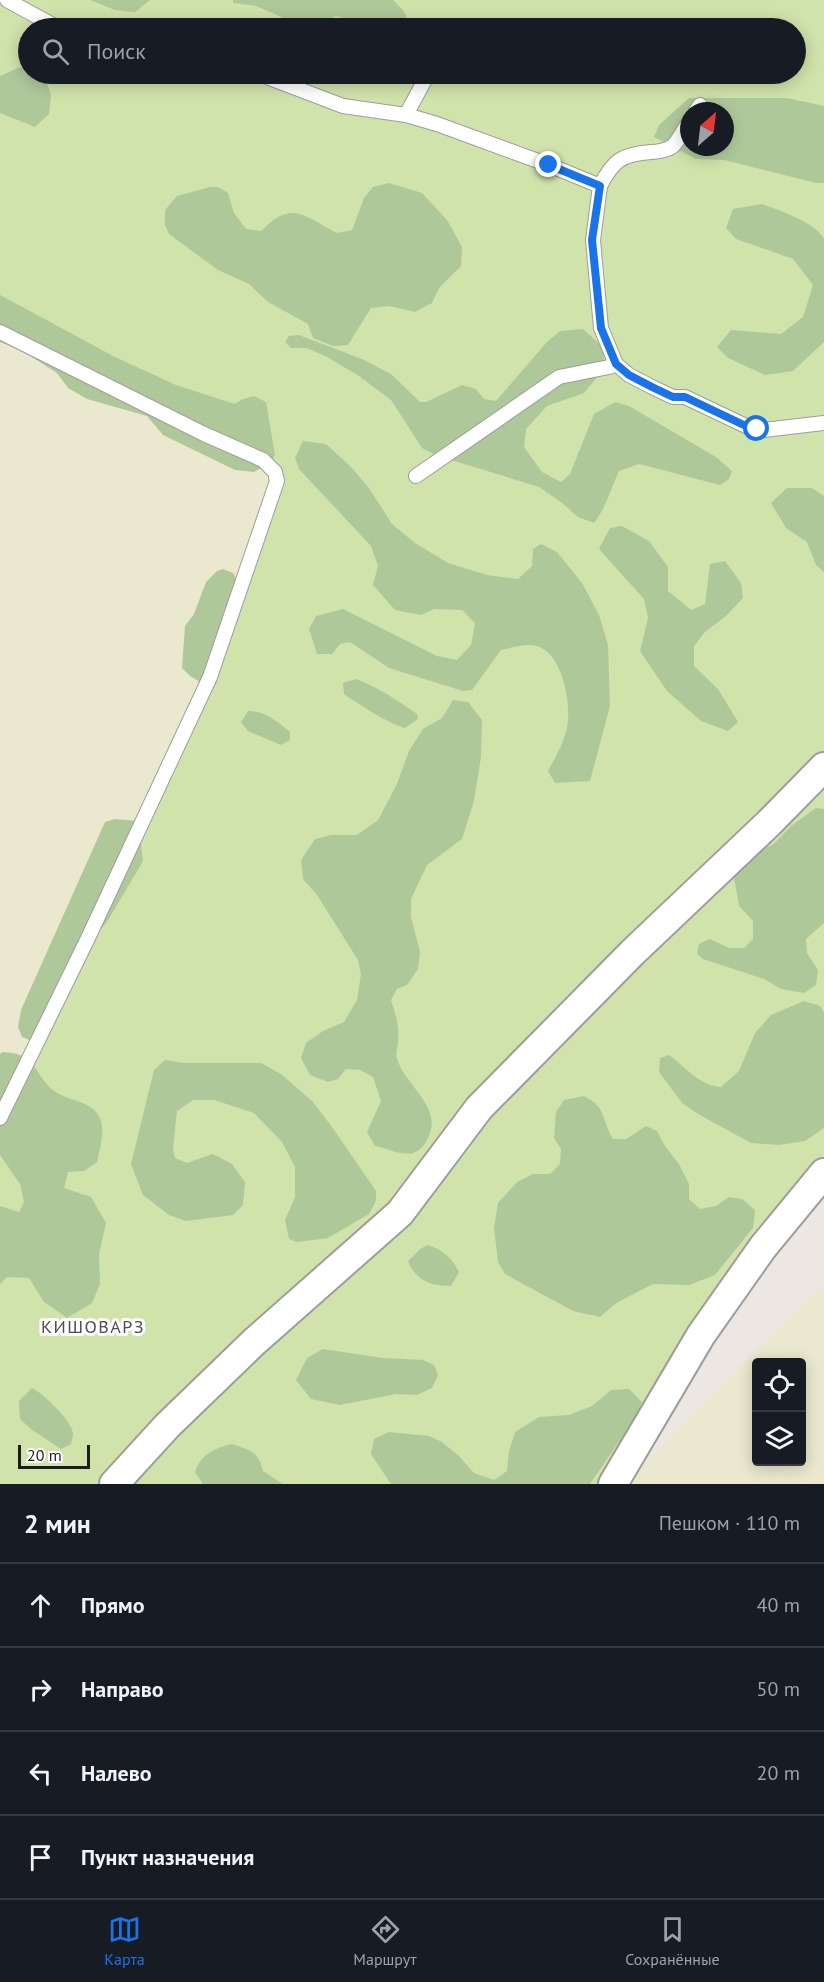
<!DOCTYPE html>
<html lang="ru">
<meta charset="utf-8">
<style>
:root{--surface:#171b24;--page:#242831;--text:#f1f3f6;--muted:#9ea1a6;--line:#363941;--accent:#1a73e8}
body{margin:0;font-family:"PT Sans",sans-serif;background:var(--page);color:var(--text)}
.controls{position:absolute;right:18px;bottom:18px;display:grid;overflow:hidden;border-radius:6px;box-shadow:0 3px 15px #0003}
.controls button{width:54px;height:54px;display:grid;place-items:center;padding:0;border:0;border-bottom:2px solid var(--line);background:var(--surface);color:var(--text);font:30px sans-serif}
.compass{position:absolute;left:680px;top:102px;width:54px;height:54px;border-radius:50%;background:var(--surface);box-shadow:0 3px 15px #0003;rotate:28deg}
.scale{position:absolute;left:18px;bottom:15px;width:72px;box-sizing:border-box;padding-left:6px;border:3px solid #1c1c1c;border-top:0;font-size:16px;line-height:21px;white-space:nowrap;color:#1c1c1c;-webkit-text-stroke:4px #fff;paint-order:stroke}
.stop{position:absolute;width:18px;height:18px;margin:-14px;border:4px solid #1a73e8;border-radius:50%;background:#fff}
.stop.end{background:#1a73e8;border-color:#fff;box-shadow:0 2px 6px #0008}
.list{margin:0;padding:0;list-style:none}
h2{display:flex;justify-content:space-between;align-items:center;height:78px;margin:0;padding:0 24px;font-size:26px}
h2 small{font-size:20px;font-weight:400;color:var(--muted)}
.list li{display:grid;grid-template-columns:39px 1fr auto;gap:18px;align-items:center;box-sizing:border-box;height:84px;padding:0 24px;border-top:2px solid var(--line)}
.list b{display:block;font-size:22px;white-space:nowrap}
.list em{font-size:20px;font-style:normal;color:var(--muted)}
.icon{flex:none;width:33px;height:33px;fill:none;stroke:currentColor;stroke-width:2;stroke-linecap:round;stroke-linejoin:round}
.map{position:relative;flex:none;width:824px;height:1484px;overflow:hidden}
.search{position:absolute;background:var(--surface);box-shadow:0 3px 15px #0003;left:18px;right:18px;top:18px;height:66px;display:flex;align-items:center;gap:15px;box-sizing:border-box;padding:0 21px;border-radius:33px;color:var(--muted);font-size:22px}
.sheet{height:414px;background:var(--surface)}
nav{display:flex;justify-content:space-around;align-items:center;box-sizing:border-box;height:84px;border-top:2px solid var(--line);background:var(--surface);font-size:16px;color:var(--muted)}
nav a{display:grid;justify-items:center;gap:3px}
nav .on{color:var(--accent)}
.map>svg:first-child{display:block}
</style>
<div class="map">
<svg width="824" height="1484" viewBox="0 0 824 1484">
<rect width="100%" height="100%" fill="#ece7e2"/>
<g fill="#eae8ce" fill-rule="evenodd">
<polygon points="0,324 262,462 272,483 264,514 182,725 0,1110"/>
<path d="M824,1283V1484H624ZM756,1362H802V1462H756Z"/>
</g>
<path fill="#d0e3ab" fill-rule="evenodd" d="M0,0H824V1158L750,1250L600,1484H0V1110L182,725L264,514L272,483L262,462L0,324ZM28,28H796V74H28ZM689,111H725V147H689Z"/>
<g fill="#afc89a" fill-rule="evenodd">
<polygon points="90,0 150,0 135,12 115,10"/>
<path d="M233,0H393C401,8 411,16 406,28H361L347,19L336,16L307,28L256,6L233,3Z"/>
<polygon points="20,67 28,70 28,74 44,74 51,95 49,114 35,127 0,113 0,76"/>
<path d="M689,98H787L824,106V183H816L724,160L696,159L654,137L659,125ZM689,111H725V147H689Z"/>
<path d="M389,183L422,193L447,220L462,247L461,266L439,288L432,303L415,312L389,306L371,308L348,345L333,346L313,338L308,324L268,302L249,284L218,270L169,234L165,225V210L177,196L210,187H218L228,193L234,213L246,229L261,231C292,199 304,216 337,233L352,230L364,198L373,187Z"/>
<path d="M762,204C778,210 817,223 824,239V342L793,371L765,375L728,358L717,347L731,330L781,334L803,317L813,285L793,259L736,239L726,228L733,209Z"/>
<polygon points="0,295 115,357 176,385 235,404 243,399 254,396 266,402 275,455 271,462 254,472 235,470 163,435 147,416 87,399 68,388 57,373 21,350 0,342"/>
<path d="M583,329L603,347L605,368L584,393L547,406L526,429L524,447L542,472L561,482L570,474L594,414L615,402L629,406L716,457L732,471L729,479L720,485L639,464L619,471C611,488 606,508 594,523L578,517L561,502L539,487L435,455L422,448L391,400L359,376L327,357L307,348H291L285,342L289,336L299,335L362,359L391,374L420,402H426L462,385L476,389L484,399L496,401L547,342L560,331Z"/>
<path d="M303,441L326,444L351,467L369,488L392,524L415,543L448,563L487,575L518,579L532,566L533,549L541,544L557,552L582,583L599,615L608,645L610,706L590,781L555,783L548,771C556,756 567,737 568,720C570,696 560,644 529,645C520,645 510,648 501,650L472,690L463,691L389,668L350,642L340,644L332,654H317L309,629L316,616L343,609L437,656L457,660L471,645L475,623L462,610L434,609L421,615L395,610L373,585L378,566L371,546L299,469L295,458Z"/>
<polygon points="787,488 812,488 824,496 824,572 816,565 807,542 786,528 771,503"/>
<polygon points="622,526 649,541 668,567 668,591 691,610 705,604 710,564 725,561 741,583 743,598 726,616 705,632 694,646 694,666 718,689 738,722 728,731 701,721 667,691 640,651 648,618 644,599 599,549 610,528"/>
<polygon points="223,569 233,573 241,588 207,686 190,676 182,668 185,626 194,614 206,582 217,571"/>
<path d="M356,679C378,687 397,700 417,714L418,719L405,728C387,723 360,705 344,694L343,683Z"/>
<path d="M453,700L468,702L482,720L481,757L474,801L462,839L427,865L411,899V917L420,952L418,969L407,985L397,989L391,1000C395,1013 400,1027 398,1041C398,1047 395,1052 397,1059C406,1087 445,1108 427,1140C415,1163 396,1151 375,1146L367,1132L381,1101L373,1077L360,1070L346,1069L338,1079L328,1082L310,1075L301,1058L306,1043L323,1031L344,1022L357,1000L361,974L358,960L317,895L303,879L301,860L315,839L331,835H357L378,820L397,784L409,751L423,729L442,718Z"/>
<path d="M248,711C265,711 277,721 290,732V740L281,745L248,731L241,722Z"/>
<polygon points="816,808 824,809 824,923 806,939 807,953 818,970 816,985 804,993 781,989 764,979 703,959 697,954 699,944 710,939 729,948 744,948 753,939 753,921 739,906 734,877 753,854 774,844 791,826"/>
<polygon points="115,819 138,821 143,861 107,922 88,944 56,1021 46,1038 39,1044 22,1037 18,1027 21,1010 105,822"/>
<path d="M804,1001L820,1006L824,1012V1128L805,1141L779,1145L751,1143L698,1114L682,1103L659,1072L660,1058L669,1055C687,1068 698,1085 721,1087L739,1071L755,1033L771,1015Z"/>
<path d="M2,1052C41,1053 32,1078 59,1094C72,1101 91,1102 99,1116C106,1129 100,1148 97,1162L84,1171L68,1172L64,1188L91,1197L106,1223L99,1254L100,1284L92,1303L67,1318L44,1302L29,1278L7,1277L0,1284V1206L19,1212L24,1202L20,1184L0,1155V1054Z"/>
<polygon points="165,1060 184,1063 261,1063 281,1074 313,1102 332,1127 376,1191 376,1201 369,1214 328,1238 297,1242 289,1239 285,1220 295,1197 295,1167 282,1142 254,1113 214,1100 193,1100 177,1111 173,1149 175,1158 187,1163 213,1154 232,1164 245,1182 243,1205 233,1215 186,1221 169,1215 143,1195 131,1164 154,1070"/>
<path d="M584,1096C607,1108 601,1118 613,1139H626L646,1126L657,1131L665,1146L679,1164L689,1184V1199L700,1209L716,1206L729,1197L742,1199L755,1210L753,1228L715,1275L689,1285L653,1284L616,1303L600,1317L573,1311L505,1274L498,1262L494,1228L498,1203L517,1182L533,1174H550L560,1164L561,1149L554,1138L556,1112L564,1100Z"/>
<path d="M428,1245C443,1250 452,1258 459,1272L451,1286C431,1286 416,1281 408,1261L420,1249Z"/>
<polygon points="323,1349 383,1358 423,1360 434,1365 438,1375 432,1388 417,1395 396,1394 340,1405 311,1399 296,1380 307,1358"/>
<path d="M32,1388C43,1393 73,1422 73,1434C73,1438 71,1441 71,1444L61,1449L32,1430L20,1419L19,1401Z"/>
<polygon points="629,1389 642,1402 633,1421 590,1484 391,1484 371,1454 374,1439 389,1432 429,1436 442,1442 459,1456 474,1473 494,1480 507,1471 509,1451 515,1432 539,1417 569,1415 592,1406 611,1390"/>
<path d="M232,1444C249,1450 259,1451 263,1471L283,1484H203L195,1472C201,1454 215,1448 232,1444Z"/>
</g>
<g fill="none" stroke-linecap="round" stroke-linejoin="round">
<g stroke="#9d9d9d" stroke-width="16">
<g id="service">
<polyline points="7,0 58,28"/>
<polyline points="259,74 343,106 406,115 437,124 549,165 600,186 593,240 601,328 616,364 629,375 652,387 673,397 685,397 748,427 764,430 824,423"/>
<polyline points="696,111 700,105"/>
<polyline points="406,115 428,74"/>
<path d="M600,186C613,161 621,154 651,152C657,152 668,150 673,146C679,140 684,129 689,122"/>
<polyline points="0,332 204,434 263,460 275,472 277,481 210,677 88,938 0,1118"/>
<polyline points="416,476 559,377 609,367 616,364"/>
</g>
</g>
<g stroke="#9d9d9d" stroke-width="32">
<g id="minor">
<polyline points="114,1484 167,1426 254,1342 400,1213 479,1108 633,952 769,823 824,767"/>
<polyline points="613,1484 701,1335 763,1247 824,1173"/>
</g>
</g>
<use href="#service" stroke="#fff" stroke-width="14"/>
<use href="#minor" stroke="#fff" stroke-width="28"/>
</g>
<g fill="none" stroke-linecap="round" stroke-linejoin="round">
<polyline stroke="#1a73e8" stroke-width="8" points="549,165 600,186 592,240 601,328 616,364 629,375 652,387 673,397 685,397 748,427 757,429"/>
</g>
<g text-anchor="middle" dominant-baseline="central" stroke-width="6" stroke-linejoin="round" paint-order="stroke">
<g font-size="18" letter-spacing="1.5" fill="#4f4f4f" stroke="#fff">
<text x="93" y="1326">КИШОВАРЗ</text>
</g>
</g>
</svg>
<div class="controls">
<button><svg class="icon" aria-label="locate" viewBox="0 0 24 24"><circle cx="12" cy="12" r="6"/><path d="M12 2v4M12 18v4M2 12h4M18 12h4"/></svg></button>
<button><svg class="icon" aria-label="layers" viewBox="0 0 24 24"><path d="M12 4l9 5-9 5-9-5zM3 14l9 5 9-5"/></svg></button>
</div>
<svg class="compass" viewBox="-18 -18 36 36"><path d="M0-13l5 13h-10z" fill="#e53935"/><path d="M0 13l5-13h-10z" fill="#9ea1a6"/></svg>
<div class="scale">20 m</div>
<div class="stop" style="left:757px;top:429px"></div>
<div class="stop end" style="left:549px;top:165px"></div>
<div class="search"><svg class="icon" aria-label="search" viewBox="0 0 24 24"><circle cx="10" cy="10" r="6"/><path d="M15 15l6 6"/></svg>Поиск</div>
</div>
<section class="sheet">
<h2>2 мин<small>Пешком · 110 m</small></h2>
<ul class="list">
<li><svg class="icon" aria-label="ahead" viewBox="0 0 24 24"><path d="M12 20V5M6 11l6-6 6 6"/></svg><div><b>Прямо</b></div><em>40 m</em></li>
<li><svg class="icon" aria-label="right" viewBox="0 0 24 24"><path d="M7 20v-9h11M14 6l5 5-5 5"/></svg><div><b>Направо</b></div><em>50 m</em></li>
<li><svg class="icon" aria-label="left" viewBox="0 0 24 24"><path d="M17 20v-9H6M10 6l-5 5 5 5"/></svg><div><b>Налево</b></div><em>20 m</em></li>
<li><svg class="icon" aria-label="arrive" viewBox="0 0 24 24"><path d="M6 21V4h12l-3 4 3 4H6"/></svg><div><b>Пункт назначения</b></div></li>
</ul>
</section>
<nav>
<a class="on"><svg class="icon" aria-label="map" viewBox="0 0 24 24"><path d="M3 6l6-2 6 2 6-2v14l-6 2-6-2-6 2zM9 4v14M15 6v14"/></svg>Карта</a>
<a><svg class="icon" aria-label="directions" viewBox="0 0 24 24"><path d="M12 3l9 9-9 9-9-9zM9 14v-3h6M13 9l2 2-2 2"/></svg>Маршрут</a>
<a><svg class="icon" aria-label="saved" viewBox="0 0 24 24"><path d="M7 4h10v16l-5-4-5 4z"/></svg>Сохранённые</a>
</nav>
